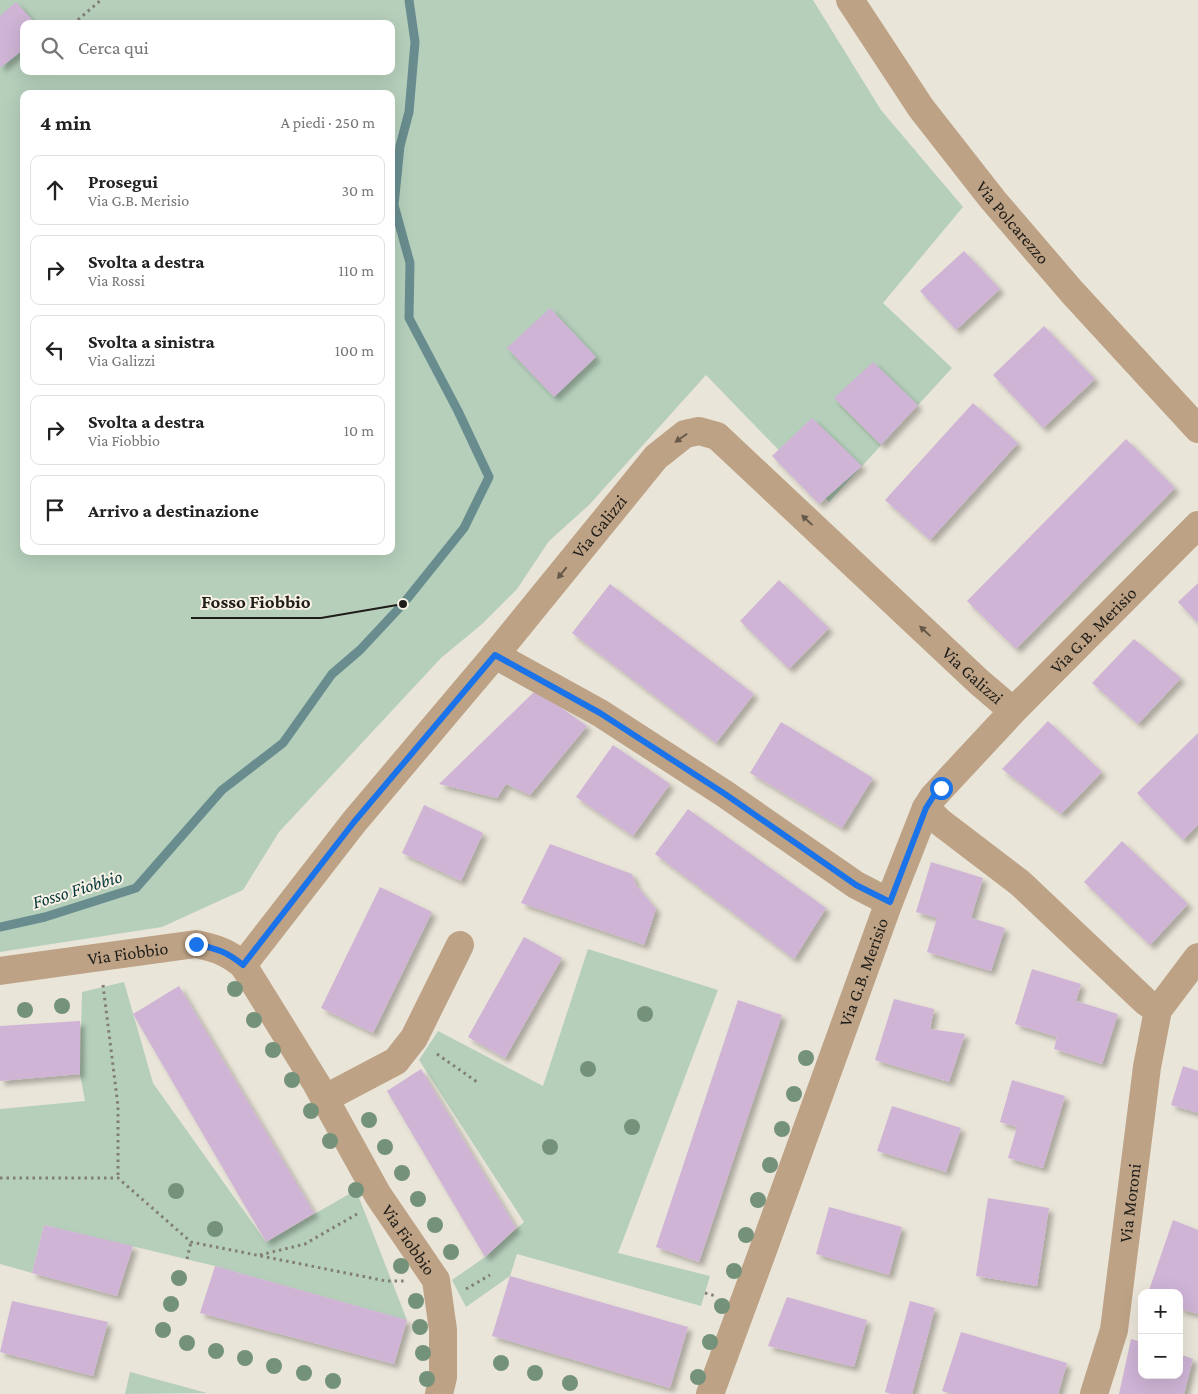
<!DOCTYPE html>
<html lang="it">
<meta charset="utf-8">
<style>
:root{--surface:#fff;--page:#f6f6f6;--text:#222;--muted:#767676;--line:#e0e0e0}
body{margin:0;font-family:"Crimson Pro",serif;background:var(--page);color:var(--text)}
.controls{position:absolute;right:15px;bottom:15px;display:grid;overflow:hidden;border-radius:10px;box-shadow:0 5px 20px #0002}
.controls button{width:45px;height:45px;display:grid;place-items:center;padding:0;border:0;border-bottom:1px solid var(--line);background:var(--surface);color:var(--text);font:25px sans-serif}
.stop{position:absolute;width:15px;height:15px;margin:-11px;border:4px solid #1a73e8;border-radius:50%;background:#fff}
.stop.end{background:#1a73e8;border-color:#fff;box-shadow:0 1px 5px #0008}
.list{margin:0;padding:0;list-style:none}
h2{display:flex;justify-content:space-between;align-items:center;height:65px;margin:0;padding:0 20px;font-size:21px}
h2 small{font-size:16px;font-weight:400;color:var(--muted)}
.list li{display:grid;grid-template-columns:32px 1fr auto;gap:15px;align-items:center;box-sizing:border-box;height:70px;margin:0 10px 10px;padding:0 10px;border:1px solid var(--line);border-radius:10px}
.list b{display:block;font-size:19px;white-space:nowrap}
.list p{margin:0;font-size:16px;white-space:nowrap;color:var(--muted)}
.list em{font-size:16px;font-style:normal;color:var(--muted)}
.icon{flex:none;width:28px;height:28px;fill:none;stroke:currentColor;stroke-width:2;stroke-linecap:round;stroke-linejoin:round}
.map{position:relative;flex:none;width:1198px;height:1394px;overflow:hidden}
.search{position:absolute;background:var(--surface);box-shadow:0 5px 20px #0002;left:20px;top:20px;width:375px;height:55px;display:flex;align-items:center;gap:12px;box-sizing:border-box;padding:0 18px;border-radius:10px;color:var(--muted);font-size:19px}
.panel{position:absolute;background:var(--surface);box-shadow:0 5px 20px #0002;left:20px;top:90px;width:375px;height:465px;border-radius:10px}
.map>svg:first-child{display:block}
</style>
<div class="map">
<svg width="1198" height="1394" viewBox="0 0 1198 1394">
<defs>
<filter id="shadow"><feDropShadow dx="4.5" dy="4.5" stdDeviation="2.5" flood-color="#0004"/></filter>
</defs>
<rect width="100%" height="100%" fill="#eae5d9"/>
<g fill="#b5cfbb" fill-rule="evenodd">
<path d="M0,0H813L881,110L963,207L883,303L952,368L829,502L706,375L589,505L549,541L517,589L481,625L441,658L279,832L243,890L162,927L0,952ZM24,24H391V71H24ZM24,94H391V551H24Z"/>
<polygon points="588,949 718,990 618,1253 710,1276 701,1306 517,1254 510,1276 466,1307 452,1280 485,1257 524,1222 419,1060 438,1031 543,1086"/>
<polygon points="124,982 153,1083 266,1242 356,1190 407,1320 215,1266 44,1225 32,1273 0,1264 0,1109 85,1101 80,1074 82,992"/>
<polygon points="130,1372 207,1393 125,1394"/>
</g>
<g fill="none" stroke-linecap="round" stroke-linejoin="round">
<polyline stroke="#698d8f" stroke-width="9" points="0,927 45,917 136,888 222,790 283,743 332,674 360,650 403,604 464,528 489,477 458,411 409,318 410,263 394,205 400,146 409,112 415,42 409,0"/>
</g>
<g fill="#cfb4d5" filter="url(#shadow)">
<polygon points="16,2 36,24 24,24 24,49 0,68 0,16"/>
<polygon points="964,251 1000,289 956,330 920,291"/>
<polygon points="550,308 596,357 554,397 507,348"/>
<polygon points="1044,326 1095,379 1043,428 993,375"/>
<polygon points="873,362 918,405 881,445 834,398"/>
<polygon points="973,403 1018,443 930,540 885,500"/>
<polygon points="812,418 862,466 819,504 772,456"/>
<polygon points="1126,439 1175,488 1016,649 967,601"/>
<polygon points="779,580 829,628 789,669 740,621"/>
<polygon points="1198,583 1198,623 1178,602"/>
<polygon points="610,584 754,694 716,743 572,633"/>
<polygon points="1134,639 1181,678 1138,724 1092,683"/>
<polygon points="536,690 587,726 530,795 506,784 497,798 439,784"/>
<polygon points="1048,721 1102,772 1061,814 1002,769"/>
<polygon points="781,722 873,778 842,828 750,773"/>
<polygon points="1198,733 1198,825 1183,840 1137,793"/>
<polygon points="613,745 670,784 633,836 576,797"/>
<polygon points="424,805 483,833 461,881 402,853"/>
<polygon points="688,809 826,908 794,959 655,854"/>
<polygon points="1122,841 1188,904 1150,945 1084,882"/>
<polygon points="550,844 632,874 636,885 656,909 644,945 521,903"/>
<polygon points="931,862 983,878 971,918 1005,928 991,971 927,952 937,918 916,912"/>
<polygon points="380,887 432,912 373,1033 321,1008"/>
<polygon points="524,937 562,958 505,1058 468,1037"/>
<polygon points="1032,969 1081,984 1076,1001 1118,1014 1102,1064 1054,1049 1057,1037 1015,1024"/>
<polygon points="179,986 314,1213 266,1242 133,1014"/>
<polygon points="894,999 934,1009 930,1029 965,1034 949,1082 875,1060"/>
<polygon points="738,1000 782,1015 699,1262 656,1247"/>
<polygon points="80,1021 80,1074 0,1081 0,1026"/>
<polygon points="1183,1066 1198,1071 1198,1113 1171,1105"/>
<polygon points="421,1069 516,1228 485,1257 387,1091"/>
<polygon points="1012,1080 1065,1096 1043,1168 1008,1158 1017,1127 1000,1122"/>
<polygon points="892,1106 961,1128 946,1172 877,1151"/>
<polygon points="988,1198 1049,1208 1037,1286 976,1276"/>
<polygon points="829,1207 902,1227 889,1275 816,1254"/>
<polygon points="1173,1220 1198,1230 1198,1314 1179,1309 1179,1293 1148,1293"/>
<polygon points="44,1225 133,1246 117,1296 32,1273"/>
<polygon points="215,1266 407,1320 394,1364 200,1313"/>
<polygon points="510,1276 688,1327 670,1388 492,1336"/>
<polygon points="787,1297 867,1320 854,1367 768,1346"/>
<polygon points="12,1301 108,1322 93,1376 0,1352"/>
<polygon points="910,1301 935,1308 912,1394 891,1394 885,1392"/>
<polygon points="961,1332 1067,1363 1058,1394 953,1394 942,1391"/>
<polygon points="1131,1339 1142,1342 1142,1375 1179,1375 1179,1354 1193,1359 1184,1394 1119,1394"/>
</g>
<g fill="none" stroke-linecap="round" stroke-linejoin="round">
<g stroke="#827e76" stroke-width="3" stroke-dasharray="2.5 4" stroke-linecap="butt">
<polyline points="73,24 101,0"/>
<polyline points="103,985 118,1106 118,1178"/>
<polyline points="437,1054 477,1082"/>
<polyline points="0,1178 118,1178 191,1242 386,1281 404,1281"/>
<polyline points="260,1255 305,1244 357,1214"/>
<polyline points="187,1259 191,1242"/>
<polyline points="466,1289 490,1275"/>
<polyline points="705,1293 716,1296"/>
</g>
<g stroke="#bda285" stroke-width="28">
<path id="s1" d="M850,0L921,108L993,200L1072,292L1198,429"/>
<polyline points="495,655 600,713 725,794 856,885 889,902"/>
<polyline points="926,808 940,822 1020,883 1146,1002 1158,1010"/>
<path id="s2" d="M243,965L354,822L495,655L656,457L685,434L699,431L717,436L979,682L1013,711"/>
<path id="s3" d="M0,971L196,944C217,949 226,951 243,965L316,1083L378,1195L436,1280L443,1330V1377L439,1394"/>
<polyline points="324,1099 396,1061 414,1038 460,945"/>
<path id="s4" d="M710,1394L762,1253L889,902L926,808L933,797L1013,711L1198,525"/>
<path id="s5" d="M1094,1394L1114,1330L1147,1067L1158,1010L1198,957"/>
</g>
</g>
<g fill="#749279">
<circle cx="235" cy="989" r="8"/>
<circle cx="62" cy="1006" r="8"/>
<circle cx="25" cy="1010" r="8"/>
<circle cx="645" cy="1014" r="8"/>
<circle cx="254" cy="1020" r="8"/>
<circle cx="273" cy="1050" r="8"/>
<circle cx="806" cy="1058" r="8"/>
<circle cx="588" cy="1069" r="8"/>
<circle cx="292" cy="1080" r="8"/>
<circle cx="794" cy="1094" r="8"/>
<circle cx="311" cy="1111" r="8"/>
<circle cx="369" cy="1120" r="8"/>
<circle cx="632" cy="1127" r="8"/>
<circle cx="782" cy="1129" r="8"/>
<circle cx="330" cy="1141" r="8"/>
<circle cx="385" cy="1147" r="8"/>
<circle cx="550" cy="1147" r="8"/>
<circle cx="770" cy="1165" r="8"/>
<circle cx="402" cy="1173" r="8"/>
<circle cx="356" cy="1190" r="8"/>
<circle cx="176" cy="1191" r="8"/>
<circle cx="418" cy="1199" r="8"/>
<circle cx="758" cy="1200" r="8"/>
<circle cx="435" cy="1225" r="8"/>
<circle cx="215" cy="1229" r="8"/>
<circle cx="746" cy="1235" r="8"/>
<circle cx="451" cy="1252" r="8"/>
<circle cx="401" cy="1266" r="8"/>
<circle cx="734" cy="1271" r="8"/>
<circle cx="179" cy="1278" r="8"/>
<circle cx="416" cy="1301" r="8"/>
<circle cx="171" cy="1304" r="8"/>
<circle cx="722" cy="1306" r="8"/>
<circle cx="420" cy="1327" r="8"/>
<circle cx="163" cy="1330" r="8"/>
<circle cx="710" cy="1342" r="8"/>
<circle cx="187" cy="1343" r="8"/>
<circle cx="216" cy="1351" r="8"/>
<circle cx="423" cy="1353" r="8"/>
<circle cx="245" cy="1358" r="8"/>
<circle cx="501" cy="1363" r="8"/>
<circle cx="274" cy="1366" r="8"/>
<circle cx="304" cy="1373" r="8"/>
<circle cx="535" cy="1373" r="8"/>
<circle cx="698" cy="1377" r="8"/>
<circle cx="427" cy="1379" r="8"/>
<circle cx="333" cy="1381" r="8"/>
<circle cx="570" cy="1383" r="8"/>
</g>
<defs><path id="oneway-solid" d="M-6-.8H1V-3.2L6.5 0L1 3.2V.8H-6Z" transform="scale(1.25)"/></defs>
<g fill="#66594a">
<use href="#oneway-solid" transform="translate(681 438) rotate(145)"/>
<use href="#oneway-solid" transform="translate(807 520) rotate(-137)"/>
<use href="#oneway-solid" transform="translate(562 573) rotate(129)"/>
<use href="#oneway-solid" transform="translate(925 631) rotate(-137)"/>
</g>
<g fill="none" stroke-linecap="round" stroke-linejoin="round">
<path stroke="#1a73e8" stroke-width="6" d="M196,944C217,949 226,951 243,965L354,822L495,655L600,713L725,794L856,885L890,902L926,808L933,797L941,788"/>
</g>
<g text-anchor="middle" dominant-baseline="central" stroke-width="4" stroke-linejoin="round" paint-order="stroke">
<g font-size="18" fill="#1f1d19" stroke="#f8f2e6">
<text stroke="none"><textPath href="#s1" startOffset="276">Via Polcarezzo</textPath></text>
<text stroke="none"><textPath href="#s2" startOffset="565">Via Galizzi</textPath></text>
<text stroke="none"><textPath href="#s4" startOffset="869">Via G.B. Merisio</textPath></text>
<text stroke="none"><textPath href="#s2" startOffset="1075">Via Galizzi</textPath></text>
<text stroke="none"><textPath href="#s3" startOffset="129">Via Fiobbio</textPath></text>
<text stroke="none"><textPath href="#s4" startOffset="449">Via G.B. Merisio</textPath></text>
<text stroke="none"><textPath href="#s5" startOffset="195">Via Moroni</textPath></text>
<text stroke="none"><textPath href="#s3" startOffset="571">Via Fiobbio</textPath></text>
</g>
<g font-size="19" font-style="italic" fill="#02363a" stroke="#f8f2e6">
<text transform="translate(77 889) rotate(-17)">Fosso Fiobbio</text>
</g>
</g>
<path fill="none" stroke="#1f1d19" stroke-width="2" d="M403 604L321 618H191"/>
<circle fill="#1f1d19" stroke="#f8f2e6" stroke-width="2" cx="403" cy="604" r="5"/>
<g font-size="19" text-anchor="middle" font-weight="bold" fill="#1f1d19" stroke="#f8f2e6" stroke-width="4" stroke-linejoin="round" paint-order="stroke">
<text x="256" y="608">Fosso Fiobbio</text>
</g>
</svg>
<div class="controls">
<button>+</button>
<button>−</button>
</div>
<div class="stop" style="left:941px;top:788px"></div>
<div class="stop end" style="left:196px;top:944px"></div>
<div class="search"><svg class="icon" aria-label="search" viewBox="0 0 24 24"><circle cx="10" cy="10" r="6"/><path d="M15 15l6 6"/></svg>Cerca qui</div>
<section class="panel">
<h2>4 min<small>A piedi · 250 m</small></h2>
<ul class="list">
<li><svg class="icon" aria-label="ahead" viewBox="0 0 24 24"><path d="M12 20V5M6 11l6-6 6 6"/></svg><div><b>Prosegui</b><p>Via G.B. Merisio</p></div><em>30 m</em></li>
<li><svg class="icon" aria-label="right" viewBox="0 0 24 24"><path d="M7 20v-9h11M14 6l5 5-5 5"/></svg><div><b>Svolta a destra</b><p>Via Rossi</p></div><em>110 m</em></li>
<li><svg class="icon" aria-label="left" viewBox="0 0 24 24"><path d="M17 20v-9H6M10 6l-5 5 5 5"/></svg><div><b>Svolta a sinistra</b><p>Via Galizzi</p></div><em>100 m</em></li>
<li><svg class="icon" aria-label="right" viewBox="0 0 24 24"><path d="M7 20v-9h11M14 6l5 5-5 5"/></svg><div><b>Svolta a destra</b><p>Via Fiobbio</p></div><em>10 m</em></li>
<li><svg class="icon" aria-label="arrive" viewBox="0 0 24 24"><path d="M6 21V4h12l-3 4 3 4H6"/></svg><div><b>Arrivo a destinazione</b></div></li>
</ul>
</section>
</div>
